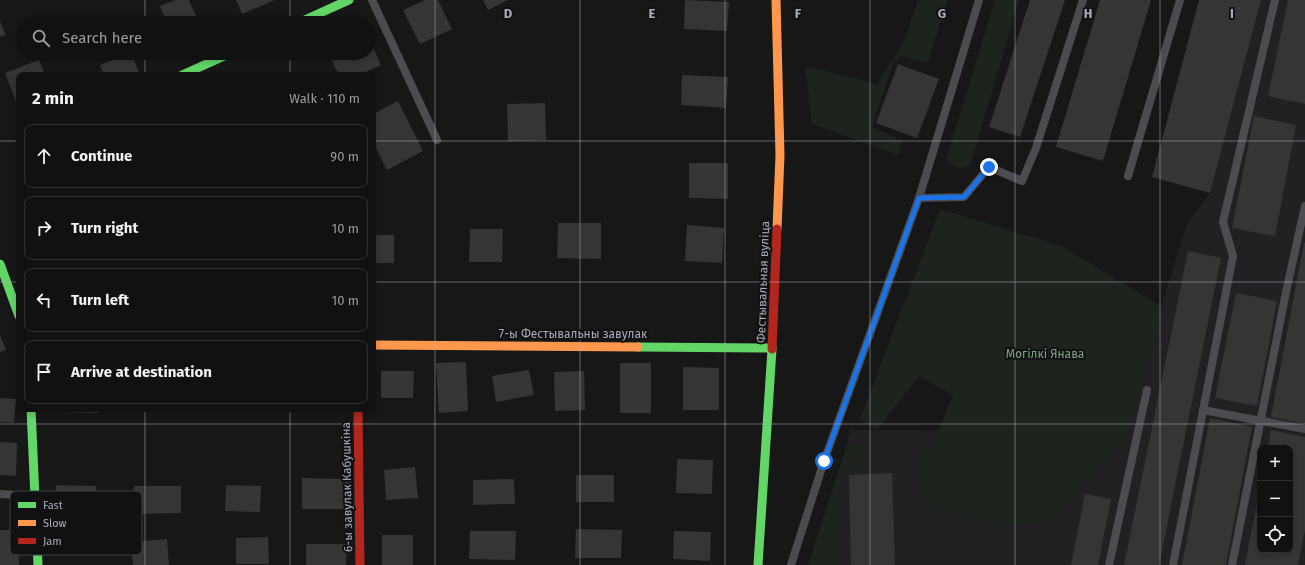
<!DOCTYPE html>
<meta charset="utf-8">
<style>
:root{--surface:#111;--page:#1e1f1f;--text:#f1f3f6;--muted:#9c9d9f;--line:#303131}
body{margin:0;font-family:"Fira Sans",sans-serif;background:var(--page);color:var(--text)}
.controls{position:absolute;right:12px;bottom:12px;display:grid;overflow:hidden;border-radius:8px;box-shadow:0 2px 6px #0003}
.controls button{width:36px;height:36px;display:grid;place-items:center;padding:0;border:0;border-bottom:1px solid var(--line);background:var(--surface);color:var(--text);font:20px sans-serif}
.stop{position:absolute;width:12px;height:12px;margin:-9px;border:3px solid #1a73e8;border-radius:50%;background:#fff}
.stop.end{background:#1a73e8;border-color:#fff;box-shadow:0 1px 4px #0008}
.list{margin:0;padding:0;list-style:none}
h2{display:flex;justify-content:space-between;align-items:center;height:52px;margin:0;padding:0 16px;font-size:17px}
h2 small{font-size:13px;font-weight:400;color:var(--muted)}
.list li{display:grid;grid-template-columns:26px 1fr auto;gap:12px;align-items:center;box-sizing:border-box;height:64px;margin:0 8px 8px;padding:0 8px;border:1px solid var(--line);border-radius:8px}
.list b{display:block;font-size:15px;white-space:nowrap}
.list em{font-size:13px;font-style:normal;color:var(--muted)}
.icon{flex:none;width:22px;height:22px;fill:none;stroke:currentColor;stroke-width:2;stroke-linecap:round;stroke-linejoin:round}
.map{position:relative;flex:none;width:1305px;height:565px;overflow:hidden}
.search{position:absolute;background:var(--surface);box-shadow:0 2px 6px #0003;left:16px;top:16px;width:360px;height:44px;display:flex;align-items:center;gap:10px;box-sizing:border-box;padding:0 14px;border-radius:22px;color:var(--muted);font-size:15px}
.panel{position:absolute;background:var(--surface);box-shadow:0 2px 6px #0003;left:16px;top:72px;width:360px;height:340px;border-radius:8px}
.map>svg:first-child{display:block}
</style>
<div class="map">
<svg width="1305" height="565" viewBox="0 0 1305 565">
<rect width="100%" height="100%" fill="#171717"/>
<path fill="#212123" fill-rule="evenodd" d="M1261,0H1305V565H821L850,430L1123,433L1186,226L1210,193ZM1260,448H1290V550H1260Z"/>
<g fill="#1d241e">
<polygon points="918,0 947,0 928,63 902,56 894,61 872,127 903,141 898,155 812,124 805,66 877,84 905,40"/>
<polygon points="995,0 1019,0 970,166 958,168 946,160"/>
<polygon points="940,209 1061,246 1164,308 1127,436 1054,518 1008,527 928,507 914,466 935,439 953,395 919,376 877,430 860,419"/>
<polygon points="858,444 868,466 844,470 840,489 838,565 808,565 846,448"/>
</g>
<g fill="#353536">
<polygon points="176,0 189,0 199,23 167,23 160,6"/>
<polygon points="236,0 275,0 242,14"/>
<polygon points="425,0 438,0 452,29 420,44 403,10"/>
<polygon points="483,0 508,0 488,10"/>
<polygon points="685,0 729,2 727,31 684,29"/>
<polygon points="1030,0 1065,0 1020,137 989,127"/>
<polygon points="1100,0 1151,0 1103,161 1056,147"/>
<polygon points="1199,0 1261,0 1210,193 1152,177"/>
<polygon points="1288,0 1305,0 1305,104 1268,96"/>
<polygon points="0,21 6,35 0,37"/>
<polygon points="369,39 381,65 359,75 339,75 328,53 369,53"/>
<polygon points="131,53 140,75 104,75 100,65"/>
<polygon points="39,60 45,75 19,75 19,109 5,73"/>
<polygon points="898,64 939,79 917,138 876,123"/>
<polygon points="682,75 728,77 726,108 681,105"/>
<polygon points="398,101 423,151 387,170 373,142 373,114"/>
<polygon points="545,103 546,140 508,141 507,104"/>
<polygon points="1254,116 1296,125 1275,236 1232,228"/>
<polygon points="689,163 728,163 728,199 689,198"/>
<polygon points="558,223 601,223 601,259 557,258"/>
<polygon points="687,225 724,228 722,263 685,261"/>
<polygon points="470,229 503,229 502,262 469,262"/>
<rect x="373" y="235" width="21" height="28"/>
<polygon points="1304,243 1305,243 1305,424 1271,417"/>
<polygon points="1188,251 1221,258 1159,565 1124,565"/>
<polygon points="1236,293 1277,301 1257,406 1215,398"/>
<polygon points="0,335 6,350 0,352"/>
<polygon points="466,362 468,411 439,413 436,363"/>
<rect x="620" y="363" width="31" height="50"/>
<polygon points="683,367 719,368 719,410 683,410"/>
<polygon points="529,370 534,395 496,402 492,376"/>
<polygon points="381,371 414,371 413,398 381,398"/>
<polygon points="584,371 585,410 555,411 554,372"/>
<polygon points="0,398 16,399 14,423 0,422"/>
<polygon points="56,409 99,409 99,413 56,412"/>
<rect x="121" y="409" width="29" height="2"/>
<rect x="243" y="409" width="25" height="3"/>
<polygon points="1210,418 1252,427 1226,565 1182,565"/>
<polygon points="1271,430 1305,437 1305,531 1298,565 1245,565 1259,493 1260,550 1290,550 1290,448 1268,448"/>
<polygon points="0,442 17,443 16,476 0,475"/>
<polygon points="677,459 713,460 712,494 676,493"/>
<polygon points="415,467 418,498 386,500 384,470"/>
<polygon points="892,473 895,565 851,565 849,475"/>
<rect x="576" y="475" width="38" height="27"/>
<polygon points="302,478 352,479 352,509 302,509"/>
<polygon points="514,479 515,504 473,505 473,480"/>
<polygon points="56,485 96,486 96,511 56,510"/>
<polygon points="226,485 261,486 260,512 225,511"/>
<polygon points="134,486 181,486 181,513 134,514"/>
<polygon points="1085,494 1111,499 1098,565 1071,565"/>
<polygon points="576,529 622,530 621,558 575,558"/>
<rect x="0" y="530" width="19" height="35"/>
<polygon points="470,531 516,531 515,560 469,559"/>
<polygon points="674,531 711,532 710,561 673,559"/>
<rect x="382" y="535" width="31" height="30"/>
<polygon points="268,537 269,564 236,564 236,538"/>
<polygon points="167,539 169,565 133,565 131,542"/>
<polygon points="306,544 347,544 346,565 306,565"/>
</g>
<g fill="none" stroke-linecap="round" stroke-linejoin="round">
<g stroke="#4b4c50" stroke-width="8">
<polyline points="372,0 437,140"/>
<polyline points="1128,176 1180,0"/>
<polyline points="919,198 964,197 989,167 1022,181 1036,148 1083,0"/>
<polyline points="1203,410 1305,429"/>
<polyline points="0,494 34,496"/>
<polyline points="37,529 127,531"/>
<polyline points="791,565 824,461 919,198 979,0"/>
<polyline points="1109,565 1147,390"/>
<polyline points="1173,565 1233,256 1223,222 1275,0"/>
<polyline points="1232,565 1286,292 1305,206"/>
</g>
<g stroke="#63d668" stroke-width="9">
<polyline points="298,23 349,0"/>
<polyline points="182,75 231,53"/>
<polyline points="0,264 19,316"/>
<polyline points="638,347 772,348"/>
<polyline points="31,409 38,565"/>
<polyline points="758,565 772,349"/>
</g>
<g stroke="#ff974d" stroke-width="9">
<polyline points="776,0 780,155 777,229"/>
<polyline points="373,345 638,347"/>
</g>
<g stroke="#b3261e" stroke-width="9">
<polyline points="772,349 777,229"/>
<polyline points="358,409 360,565"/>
</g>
</g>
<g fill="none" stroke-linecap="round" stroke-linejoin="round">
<polyline stroke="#1a73e8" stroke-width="5" points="824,461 919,198 964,197 989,167"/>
</g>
<path fill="none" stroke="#a8adb8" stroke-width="1" stroke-opacity="0.55" d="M145,0V23M290,0V23M435,0V565M580,0V565M725,0V565M870,0V565M1015,0V565M1160,0V565M145,53V75M290,53V75M0,141H19M373,141H1305M0,282H19M373,282H1305M145,409V565M290,409V565M0,424H1305"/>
<g text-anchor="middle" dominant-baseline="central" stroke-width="4" stroke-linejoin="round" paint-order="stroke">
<g font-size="12" fill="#a8adb8" stroke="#111113">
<text transform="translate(763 282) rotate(-88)">Фестывальная вуліца</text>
<text x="573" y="334">7-ы Фестывальны завулак</text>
<text transform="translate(347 487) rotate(-91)">6-ы завулак Кабушкіна</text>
</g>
<g font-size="12" fill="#7fa381" stroke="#111113">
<text x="1045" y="354">Могілкі Янава</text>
</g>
</g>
<rect x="10" y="491" width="132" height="64" rx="6" fill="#111113" stroke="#3e4045" stroke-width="1"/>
<rect x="18" y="502" width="18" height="6" fill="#63d668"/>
<rect x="18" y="520" width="18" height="6" fill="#ff974d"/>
<rect x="18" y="538" width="18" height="6" fill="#b3261e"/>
<g font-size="11" fill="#a8adb8">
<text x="43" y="509">Fast</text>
<text x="43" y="527">Slow</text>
<text x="43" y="545">Jam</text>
</g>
<g font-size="13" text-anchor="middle" font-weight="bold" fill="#a8adb8" stroke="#111113" stroke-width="4" stroke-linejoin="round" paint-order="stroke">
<text x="508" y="18">D</text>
<text x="652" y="18">E</text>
<text x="798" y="18">F</text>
<text x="942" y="18">G</text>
<text x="1088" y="18">H</text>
<text x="1232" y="18">I</text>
</g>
</svg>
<div class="controls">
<button>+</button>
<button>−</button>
<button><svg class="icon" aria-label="locate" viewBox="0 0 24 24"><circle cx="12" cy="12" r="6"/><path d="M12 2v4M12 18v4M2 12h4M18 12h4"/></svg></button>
</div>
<div class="stop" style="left:824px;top:461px"></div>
<div class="stop end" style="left:989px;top:167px"></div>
<div class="search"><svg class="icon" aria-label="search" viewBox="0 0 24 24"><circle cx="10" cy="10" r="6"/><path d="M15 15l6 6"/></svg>Search here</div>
<section class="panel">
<h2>2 min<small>Walk · 110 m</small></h2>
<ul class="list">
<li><svg class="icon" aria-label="ahead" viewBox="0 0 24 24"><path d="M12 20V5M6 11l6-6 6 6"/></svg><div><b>Continue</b></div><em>90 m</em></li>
<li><svg class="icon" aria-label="right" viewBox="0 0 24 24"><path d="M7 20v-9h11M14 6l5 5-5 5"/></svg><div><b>Turn right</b></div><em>10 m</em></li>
<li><svg class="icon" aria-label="left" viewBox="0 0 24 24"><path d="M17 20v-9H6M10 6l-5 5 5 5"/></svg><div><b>Turn left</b></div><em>10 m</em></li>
<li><svg class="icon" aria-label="arrive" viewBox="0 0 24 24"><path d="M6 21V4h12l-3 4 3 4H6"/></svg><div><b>Arrive at destination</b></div></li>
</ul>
</section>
</div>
